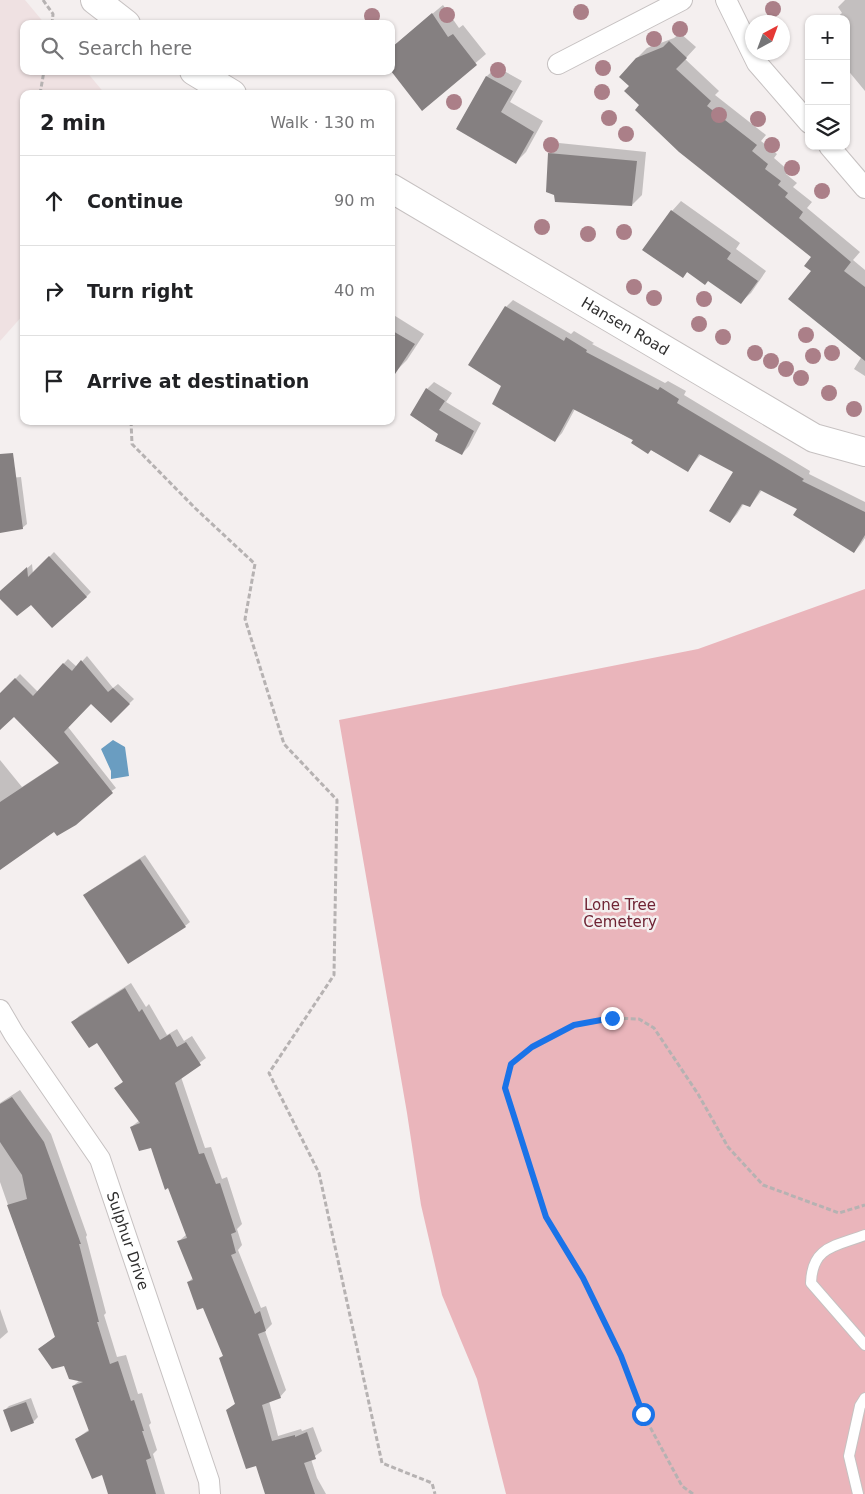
<!DOCTYPE html>
<meta charset="utf-8">
<style>
:root{--surface:#fff;--page:#f2f2f2;--text:#202124;--muted:#757577;--line:#e0e0e0}
body{margin:0;font-family:"DejaVu Sans",sans-serif;background:var(--page);color:var(--text)}
.controls{position:absolute;right:15px;top:15px;display:grid;overflow:hidden;border-radius:10px;box-shadow:0 1px 4px #0004}
.controls button{width:45px;height:45px;display:grid;place-items:center;padding:0;border:0;border-bottom:1px solid var(--line);background:var(--surface);color:var(--text);font:25px sans-serif}
.compass{position:absolute;left:745px;top:15px;width:45px;height:45px;border-radius:50%;background:var(--surface);box-shadow:0 1px 4px #0004;rotate:41deg}
.stop{position:absolute;width:15px;height:15px;margin:-11px;border:4px solid #1a73e8;border-radius:50%;background:#fff}
.stop.end{background:#1a73e8;border-color:#fff;box-shadow:0 1px 5px #0008}
.list{margin:0;padding:0;list-style:none}
h2{display:flex;justify-content:space-between;align-items:center;height:65px;margin:0;padding:0 20px;font-size:21px}
h2 small{font-size:16px;font-weight:400;color:var(--muted)}
.list li{display:grid;grid-template-columns:32px 1fr auto;gap:15px;align-items:center;box-sizing:border-box;height:90px;padding:0 20px;border-top:1px solid var(--line)}
.list b{display:block;font-size:19px;white-space:nowrap}
.list em{font-size:16px;font-style:normal;color:var(--muted)}
.icon{flex:none;width:28px;height:28px;fill:none;stroke:currentColor;stroke-width:2;stroke-linecap:round;stroke-linejoin:round}
.map{position:relative;flex:none;width:865px;height:1494px;overflow:hidden}
.search{position:absolute;background:var(--surface);box-shadow:0 1px 4px #0004;left:20px;top:20px;width:375px;height:55px;display:flex;align-items:center;gap:12px;box-sizing:border-box;padding:0 18px;border-radius:10px;color:var(--muted);font-size:19px}
.panel{position:absolute;background:var(--surface);box-shadow:0 1px 4px #0004;left:20px;top:90px;width:375px;height:335px;border-radius:10px}
.map>svg:first-child{display:block}
</style>
<div class="map">
<svg width="865" height="1494" viewBox="0 0 865 1494">
<rect width="100%" height="100%" fill="#f4efef"/>
<polygon fill="#efe1e2" points="0,0 25,0 45,24 24,24 24,71 86,71 105,94 24,94 24,314 0,341"/>
<polygon fill="#eab5bb" points="865,589 865,1494 506,1494 477,1379 442,1295 421,1205 407,1113 339,720 698,649"/>
<polygon fill="#6a9dc1" points="113,740 125,747 129,776 111,779 111,771 101,749"/>
<g fill="#0003">
<polygon points="845,0 865,0 865,91 846,68 846,19 835,19 842,13 838,7"/>
<polygon points="443,5 459,28 463,25 486,54 422,109 391,48"/>
<polygon points="680,33 696,47 685,59 719,91 715,95 766,135 761,141 777,154 774,158 789,171 786,174 797,183 793,187 812,202 807,208 860,252 853,260 865,270 865,376 854,369 862,356 813,271 812,257 641,105 631,86 637,58 647,48 674,38"/>
<polygon points="497,67 522,81 510,102 543,121 526,152 516,162 457,128 487,76"/>
<polygon points="559,143 646,152 642,195 632,205 549,153"/>
<polygon points="681,201 740,243 736,249 766,271 751,293 741,302 708,280 688,271 683,277 672,211"/>
<polygon points="513,300 571,334 574,331 594,343 592,344 665,383 668,381 686,391 684,395 810,471 809,474 865,502 865,538 861,544 854,552 799,509 762,490 750,506 744,503 737,514 730,522 735,472 701,454 688,470 575,409 562,433 555,441 503,386 506,307"/>
<polygon points="392,314 424,334 407,360 397,370 391,367"/>
<polygon points="434,382 452,393 446,402 481,423 469,446 462,454 440,434 427,389"/>
<polygon points="21,477 27,524 22,528 0,531 0,479"/>
<polygon points="54,552 91,592 86,597 31,604 0,597 0,592 32,564 33,574"/>
<polygon points="87,656 113,688 118,684 134,699 111,721 91,702 68,727 116,788 0,868 0,760 22,787 60,762 14,715 0,729 0,695 20,674 38,692 68,659 77,667"/>
<polygon points="145,855 190,922 185,926 84,896 89,891"/>
<polygon points="131,983 146,1007 149,1004 167,1035 177,1029 184,1041 192,1036 206,1058 181,1077 205,1148 211,1147 222,1179 227,1177 242,1224 237,1229 242,1245 238,1250 261,1308 266,1306 272,1324 265,1331 286,1390 280,1397 269,1401 278,1436 301,1429 302,1431 313,1427 322,1451 311,1459 317,1478 326,1494 266,1494 257,1465 227,1410 236,1403 220,1358 224,1355 204,1306 188,1282 193,1278 179,1241 187,1234 169,1187 151,1147 131,1127 140,1120 116,1088 124,1081 97,1041 73,1022 79,1016"/>
<polygon points="20,1090 51,1134 87,1235 86,1237 106,1313 104,1315 117,1357 126,1355 138,1394 142,1393 151,1423 149,1425 157,1450 153,1454 165,1494 110,1494 103,1474 76,1439 90,1429 73,1386 80,1380 65,1364 39,1349 56,1336 28,1262 0,1182 0,1103"/>
<polygon points="0,1309 8,1332 0,1339"/>
<polygon points="31,1398 38,1417 33,1422 5,1410 9,1406"/>
</g>
<g fill="#858081">
<polygon points="432,13 448,37 453,34 477,65 422,111 391,71 391,48"/>
<polygon points="669,41 687,58 676,69 711,101 707,106 757,145 752,151 768,164 765,169 781,181 778,185 788,193 785,197 803,212 799,218 851,262 844,271 865,287 865,361 788,299 811,271 804,266 811,257 679,152 635,110 639,105 624,91 629,86 619,77 636,58 663,47"/>
<polygon points="486,76 513,91 501,112 534,132 516,164 456,129"/>
<polygon points="548,153 637,161 632,206 555,202 554,195 546,192"/>
<polygon points="671,210 731,253 727,259 758,281 741,304 708,281 705,285 687,272 683,278 642,250"/>
<polygon points="505,306 564,341 566,337 587,350 586,352 658,390 660,387 679,399 677,403 804,479 802,481 865,512 865,535 854,553 793,515 797,509 760,490 750,507 742,504 730,523 709,511 733,472 699,454 688,472 651,450 648,454 631,443 633,440 573,409 555,442 492,404 501,386 468,365"/>
<polygon points="391,330 415,344 391,380"/>
<polygon points="426,388 445,401 439,410 474,431 462,455 435,441 438,434 410,415"/>
<polygon points="13,453 23,529 0,533 0,454"/>
<polygon points="49,556 87,597 52,628 31,605 17,616 0,599 0,591 27,567 28,577"/>
<polygon points="81,660 108,692 113,688 130,704 111,723 91,704 64,732 113,793 76,825 57,836 54,832 0,870 0,802 59,763 14,717 0,730 0,693 15,678 33,696 63,663 72,671"/>
<polygon points="140,859 186,927 128,964 83,895"/>
<polygon points="125,988 139,1012 142,1009 160,1040 170,1034 177,1047 186,1042 201,1065 175,1083 199,1154 204,1153 216,1184 220,1183 236,1232 231,1234 236,1253 231,1255 255,1314 260,1311 266,1331 258,1334 281,1398 262,1405 272,1441 295,1435 295,1437 307,1432 316,1459 304,1463 315,1494 265,1494 256,1466 246,1469 226,1410 235,1404 219,1358 223,1356 203,1308 197,1310 187,1282 193,1280 177,1241 187,1238 168,1188 165,1190 151,1148 139,1151 130,1127 140,1123 114,1088 123,1082 97,1043 89,1048 71,1022"/>
<polygon points="12,1097 44,1142 81,1244 79,1244 99,1322 97,1322 110,1364 118,1361 131,1401 134,1400 144,1431 142,1431 151,1458 146,1460 156,1494 108,1494 102,1475 92,1479 75,1439 89,1431 72,1386 83,1382 69,1379 64,1366 52,1369 38,1349 55,1337 7,1205 27,1199 22,1175 0,1142 0,1104"/>
<polygon points="26,1402 34,1423 11,1432 3,1410"/>
</g>
<g fill="none" stroke-linecap="round" stroke-linejoin="round">
<g stroke="#c6c1c1" stroke-width="12">
<g id="lane">
<path d="M865,1235C836,1246 812,1246 811,1283L865,1345"/>
<polyline points="858,1494 849,1456 860,1406 865,1398"/>
</g>
</g>
<g stroke="#c6c1c1" stroke-width="22">
<g id="street">
<polyline points="726,0 757,63 809,123"/>
<polyline points="558,64 682,0"/>
<polyline points="829,146 865,188"/>
<path id="s1" d="M0,1010L14,1034L100,1159L209,1481L210,1494"/>
</g>
</g>
<g stroke="#c6c1c1" stroke-width="30">
<g id="secondary">
<polyline points="95,0 126,24"/>
<polyline points="194,71 232,94"/>
<path id="s2" d="M391,188L814,438L865,452"/>
</g>
</g>
<g stroke="#b6b2b2" stroke-width="3" stroke-dasharray="5 2.5" stroke-linecap="butt">
<polyline points="43,0 53,14 52,24"/>
<polyline points="40,94 44,71"/>
<polyline points="131,421 132,444 195,508 255,564 245,619 284,744 337,800 334,975 269,1073 319,1173 382,1463 432,1483 435,1494"/>
<polyline points="693,1494 682,1486 643,1414 621,1356 583,1278 546,1217 505,1088 511,1064 532,1047 574,1025 612,1018 639,1019 654,1028 698,1094 728,1147 763,1185 839,1213 865,1205"/>
</g>
<use href="#lane" stroke="#fff" stroke-width="10"/>
<use href="#street" stroke="#fff" stroke-width="20"/>
<use href="#secondary" stroke="#fff" stroke-width="28"/>
</g>
<g fill="#ab7f88">
<circle cx="773" cy="9" r="8"/>
<circle cx="581" cy="12" r="8"/>
<circle cx="447" cy="15" r="8"/>
<circle cx="372" cy="16" r="8"/>
<circle cx="680" cy="29" r="8"/>
<circle cx="654" cy="39" r="8"/>
<circle cx="603" cy="68" r="8"/>
<circle cx="498" cy="70" r="8"/>
<circle cx="602" cy="92" r="8"/>
<circle cx="454" cy="102" r="8"/>
<circle cx="719" cy="115" r="8"/>
<circle cx="609" cy="118" r="8"/>
<circle cx="758" cy="119" r="8"/>
<circle cx="626" cy="134" r="8"/>
<circle cx="551" cy="145" r="8"/>
<circle cx="772" cy="145" r="8"/>
<circle cx="792" cy="168" r="8"/>
<circle cx="822" cy="191" r="8"/>
<circle cx="542" cy="227" r="8"/>
<circle cx="624" cy="232" r="8"/>
<circle cx="588" cy="234" r="8"/>
<circle cx="634" cy="287" r="8"/>
<circle cx="654" cy="298" r="8"/>
<circle cx="704" cy="299" r="8"/>
<circle cx="699" cy="324" r="8"/>
<circle cx="806" cy="335" r="8"/>
<circle cx="723" cy="337" r="8"/>
<circle cx="755" cy="353" r="8"/>
<circle cx="832" cy="353" r="8"/>
<circle cx="813" cy="356" r="8"/>
<circle cx="771" cy="361" r="8"/>
<circle cx="786" cy="369" r="8"/>
<circle cx="801" cy="378" r="8"/>
<circle cx="829" cy="393" r="8"/>
<circle cx="854" cy="409" r="8"/>
</g>
<g fill="none" stroke-linecap="round" stroke-linejoin="round">
<polyline stroke="#1a73e8" stroke-width="6" points="612,1018 574,1025 532,1047 511,1064 505,1088 546,1217 583,1278 621,1356 643,1414"/>
</g>
<g text-anchor="middle" dominant-baseline="central" stroke-width="5" stroke-linejoin="round" paint-order="stroke">
<g font-size="15" fill="#302f2f" stroke="#f4efef">
<text stroke="none"><textPath href="#s2" startOffset="272">Hansen Road</textPath></text>
<text stroke="none"><textPath href="#s1" startOffset="266">Sulphur Drive</textPath></text>
</g>
<g font-size="15" fill="#6f2434" stroke="#f4efef">
<text x="620" y="905">Lone Tree<tspan x="620" dy="17">Cemetery</tspan></text>
</g>
</g>
</svg>
<div class="controls">
<button>+</button>
<button>−</button>
<button><svg class="icon" aria-label="layers" viewBox="0 0 24 24"><path d="M12 4l9 5-9 5-9-5zM3 14l9 5 9-5"/></svg></button>
</div>
<svg class="compass" viewBox="-18 -18 36 36"><path d="M0-13l5 13h-10z" fill="#e53935"/><path d="M0 13l5-13h-10z" fill="#757577"/></svg>
<div class="stop" style="left:643px;top:1414px"></div>
<div class="stop end" style="left:612px;top:1018px"></div>
<div class="search"><svg class="icon" aria-label="search" viewBox="0 0 24 24"><circle cx="10" cy="10" r="6"/><path d="M15 15l6 6"/></svg>Search here</div>
<section class="panel">
<h2>2 min<small>Walk · 130 m</small></h2>
<ul class="list">
<li><svg class="icon" aria-label="ahead" viewBox="0 0 24 24"><path d="M12 20V5M6 11l6-6 6 6"/></svg><div><b>Continue</b></div><em>90 m</em></li>
<li><svg class="icon" aria-label="right" viewBox="0 0 24 24"><path d="M7 20v-9h11M14 6l5 5-5 5"/></svg><div><b>Turn right</b></div><em>40 m</em></li>
<li><svg class="icon" aria-label="arrive" viewBox="0 0 24 24"><path d="M6 21V4h12l-3 4 3 4H6"/></svg><div><b>Arrive at destination</b></div></li>
</ul>
</section>
</div>
